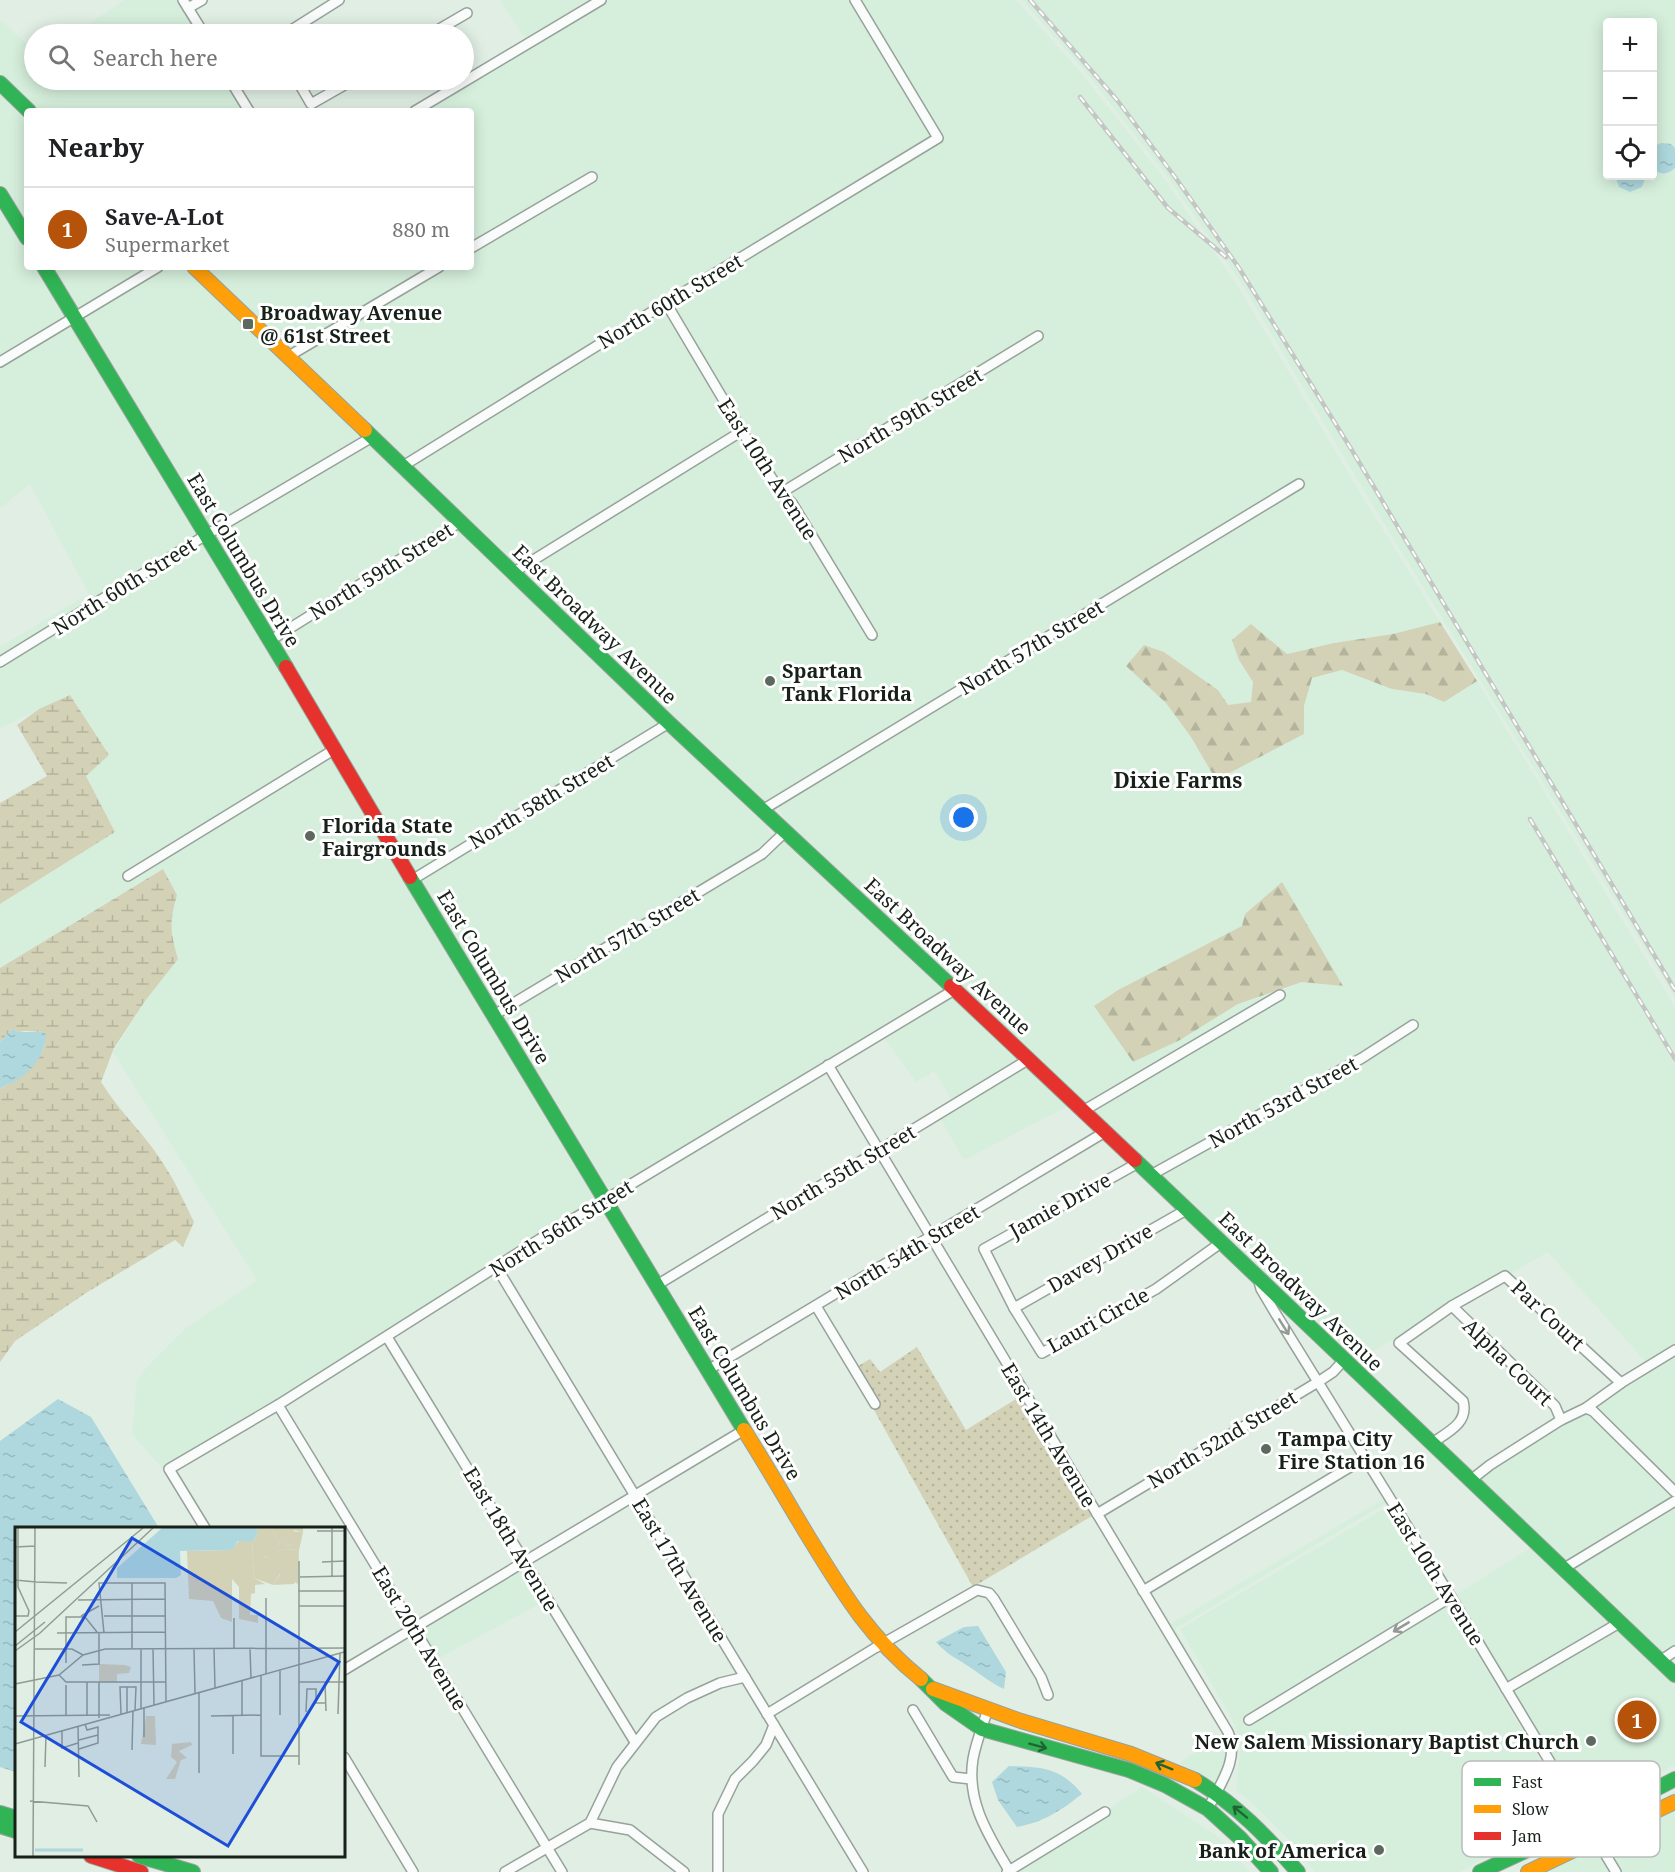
<!DOCTYPE html>
<meta charset="utf-8">
<style>
:root{--surface:#fff;--page:#f6f6f6;--text:#202124;--muted:#757577;--line:#e0e0e0;--accent:#b45309}
body{margin:0;font-family:"Noto Serif",serif;background:var(--page);color:var(--text)}
.controls{position:absolute;right:18px;top:18px;display:grid;overflow:hidden;border-radius:6px;box-shadow:0 3px 15px #0003}
.controls button{width:54px;height:54px;display:grid;place-items:center;padding:0;border:0;border-bottom:2px solid var(--line);background:var(--surface);color:var(--text);font:30px sans-serif}
.you{position:absolute;left:964px;top:818px;width:21px;height:21px;margin:-15px;border:4px solid #fff;border-radius:50%;background:#1a73e8;box-shadow:0 0 0 9px #1a73e833}
.badge{display:grid;place-items:center;width:39px;height:39px;border-radius:50%;background:var(--accent);color:#fff;font-size:20px;font-weight:700}
.pin{position:absolute;translate:-50% -50%;border:3px solid #fff;box-shadow:0 2px 6px #0006}
.list{margin:0;padding:0;list-style:none}
h2{display:flex;justify-content:space-between;align-items:center;height:78px;margin:0;padding:0 24px;font-size:26px}
h2 small{font-size:20px;font-weight:400;color:var(--muted)}
.list li{display:grid;grid-template-columns:39px 1fr auto;gap:18px;align-items:center;box-sizing:border-box;height:84px;padding:0 24px;border-top:2px solid var(--line)}
.list b{display:block;font-size:22px;white-space:nowrap}
.list p{margin:0;font-size:20px;white-space:nowrap;color:var(--muted)}
.list em{font-size:20px;font-style:normal;color:var(--muted)}
.icon{flex:none;width:33px;height:33px;fill:none;stroke:currentColor;stroke-width:2;stroke-linecap:round;stroke-linejoin:round}
.map{position:relative;flex:none;width:1675px;height:1872px;overflow:hidden}
.search{position:absolute;background:var(--surface);box-shadow:0 3px 15px #0003;left:24px;top:24px;width:450px;height:66px;display:flex;align-items:center;gap:15px;box-sizing:border-box;padding:0 21px;border-radius:33px;color:var(--muted);font-size:22px}
.panel{position:absolute;background:var(--surface);box-shadow:0 3px 15px #0003;left:24px;top:108px;width:450px;height:162px;border-radius:6px}
.map>svg:first-child{display:block}
</style>
<div class="map">
<svg width="1675" height="1872" viewBox="0 0 1675 1872">
<defs>
<pattern id="forest-firs" width="22" height="20" patternUnits="userSpaceOnUse" patternTransform="scale(1.5)"><rect width="22" height="20" fill="#d3d2b7"/><path d="M5 1l3.5 6h-7zM16 11l3.5 6h-7z" fill="#b4b49d"/></pattern>
<pattern id="wetland-marsh" width="20" height="14" patternUnits="userSpaceOnUse" patternTransform="scale(1.5)"><rect width="20" height="14" fill="#d3d2b7"/><path d="M1 5h8M5 5V1M11 12h8M15 12V8" fill="none" stroke="#b4b49d"/></pattern>
<pattern id="park-dots" width="8" height="8" patternUnits="userSpaceOnUse" patternTransform="scale(1.5)"><rect width="8" height="8" fill="#d3d2b7"/><path d="M2 2h.1M6 6h.1" fill="none" stroke="#b4b49d" stroke-width="1.8" stroke-linecap="round"/></pattern>
<pattern id="water-ripples" width="26" height="14" patternUnits="userSpaceOnUse" patternTransform="scale(1.5)"><rect width="26" height="14" fill="#aed8de"/><path d="M2 4q2-2 4 0t4 0M15 11q2-2 4 0t4 0" fill="none" stroke="#95b9be"/></pattern>
</defs>
<rect width="100%" height="100%" fill="#e0eee4"/>
<g fill="#d6efdc" fill-rule="evenodd">
<polygon points="125,0 177,0 198,34 74,34"/>
<polygon points="500,0 592,0 526,40"/>
<polygon points="610,0 849,0 931,137 664,299 404,460 296,356 448,267 471,267 471,253 599,178 594,171 471,243 471,111 424,111"/>
<polygon points="861,0 1016,0 1082,74 1163,177 1240,290 1355,484 1440,622 1393,634 1334,643 1286,654 1239,660 1253,682 1251,702 1228,706 1218,690 1164,652 1145,645 1126,666 1166,703 1191,737 1216,780 1304,734 1304,706 1311,678 1342,670 1392,689 1426,694 1444,702 1477,681 1675,1007 1675,1345 1622,1377 1645,1361 1548,1252 1510,1274 1503,1272 1452,1300 1405,1333 1354,1362 1261,1270 1259,1270 1159,1176 1364,1062 1420,1026 1415,1018 1359,1054 1152,1170 1091,1111 1286,996 1282,990 1302,982 1242,926 1118,990 1180,1040 1238,1004 1275,992 1084,1105 955,984 958,981 788,826 778,806 1305,485 1301,478 960,685 959,683 765,804 673,720 522,572 740,437 779,499 788,506 870,641 878,637 796,501 789,494 1044,338 1040,330 783,487 746,429 673,304 944,139"/>
<path d="M1022,0H1675V998L1358,481L1244,287L1166,175L1085,71ZM1608,22H1652V176H1608Z"/>
<polygon points="0,20 34,50 34,80 225,80 243,111 36,111 0,76"/>
<polygon points="0,90 27,116 27,229 0,184"/>
<polygon points="0,203 27,248 27,267 39,267 68,315 0,357"/>
<polygon points="50,267 149,267 77,310"/>
<polygon points="167,267 187,267 364,436 208,529 81,318"/>
<polygon points="202,267 430,267 290,350"/>
<polygon points="664,309 735,430 515,566 410,466"/>
<polygon points="73,323 200,534 0,657 0,647 89,594 30,484 0,508 0,368"/>
<polygon points="371,442 452,521 272,633 213,536"/>
<polygon points="459,528 662,722 414,874 277,641"/>
<polygon points="204,541 329,748 121,875 126,882 333,755 599,1199 163,1469 132,1434 137,1381 146,1368 186,1328 257,1280 113,1052 145,1001 178,959 172,939 170,919 177,895 162,869 0,968 0,904 114,832 86,776 70,695 0,728 0,667"/>
<polygon points="668,729 762,816 773,839 760,850 703,884 495,1006 419,881"/>
<polygon points="786,838 946,989 608,1194 501,1016 764,857"/>
<polygon points="953,996 1021,1058 952,1100 934,1071 916,1082 884,1037"/>
<polygon points="1028,1065 1070,1105 964,1160 940,1118"/>
<polygon points="1675,1351 1675,1492 1588,1402"/>
<polygon points="1586,1413 1673,1497 1564,1563 1478,1480 1492,1468 1563,1424"/>
<polygon points="1384,1499 1386,1503 1176,1628 1176,1631 1231,1728 1169,1625"/>
<polygon points="1675,1501 1675,1650 1666,1656 1569,1565"/>
<polygon points="1389,1506 1562,1797 1560,1819 1459,1872 1315,1872 1289,1840 1251,1802 1236,1790 1240,1751 1240,1737 1230,1715 1180,1629"/>
<polygon points="1533,1546 1612,1622 1508,1682 1456,1595"/>
<polygon points="522,1568 543,1602 439,1658 420,1629"/>
<polygon points="1618,1628 1675,1681 1675,1764 1626,1793 1585,1810 1513,1690"/>
<polygon points="1223,1734 1227,1742 1226,1761 1224,1770 1216,1784 1179,1763"/>
<polygon points="1142,1787 1220,1838 1250,1872 1017,1872 1111,1814 1109,1809"/>
<polygon points="1675,1791 1675,1872 1616,1872 1597,1841"/>
<polygon points="1592,1843 1609,1872 1534,1872"/>
</g>
<g fill="url(#forest-firs)">
<polygon points="1440,622 1477,681 1444,702 1426,694 1392,689 1342,670 1312,678 1304,706 1304,734 1216,780 1191,737 1166,703 1126,666 1144,645 1164,652 1218,690 1228,705 1251,702 1253,682 1239,660 1232,640 1251,624 1287,654 1334,643 1393,634"/>
<polygon points="1282,882 1343,986 1302,982 1238,1004 1180,1040 1133,1062 1094,1006 1118,990 1242,926 1245,914"/>
</g>
<g fill="url(#wetland-marsh)">
<polygon points="70,695 109,755 86,776 115,832 0,904 0,803 47,776 17,725 39,709"/>
<path d="M163,869L177,895C169,924 170,931 178,959L145,1001L114,1048L101,1082C120,1113 148,1137 166,1168C177,1185 185,1204 194,1222L183,1247L175,1240L89,1291L15,1341L0,1362V1089C4,1085 8,1085 12,1082C27,1071 52,1052 43,1032L25,1031L19,1032L12,1029L0,1042V968Z"/>
</g>
<polygon fill="url(#park-dots)" points="917,1347 966,1430 1021,1396 1092,1516 973,1587 874,1410 881,1405 858,1366 870,1359 880,1372"/>
<g fill="url(#water-ripples)">
<path d="M1661,143L1671,144L1675,148V168C1668,175 1660,175 1653,169V147Z"/>
<polygon points="1615,176 1646,176 1642,187 1630,192 1619,187"/>
<path d="M12,1029L19,1032H43L46,1034C46,1052 33,1071 17,1080C11,1084 5,1084 0,1089V1042Z"/>
<polygon points="58,1399 91,1417 159,1528 16,1528 16,1772 0,1767 0,1441"/>
<path d="M978,1626L1006,1672L1004,1689C991,1683 982,1675 971,1668C958,1659 946,1654 936,1642L964,1627Z"/>
<path d="M1009,1766C1042,1767 1060,1767 1082,1794C1060,1811 1044,1822 1017,1827L998,1800L992,1782Z"/>
</g>
<g fill="none" stroke-linecap="round" stroke-linejoin="round">
<g stroke="#97a29a" stroke-width="12">
<g id="street">
<polyline points="183,0 204,34"/>
<polyline points="188,8 202,0"/>
<polyline points="285,34 339,0"/>
<polyline points="431,34 467,13"/>
<polyline points="230,80 249,111"/>
<polyline points="297,80 311,104 353,80"/>
<polyline points="415,111 601,0"/>
<polyline points="471,248 592,177"/>
<polyline points="666,303 742,431 781,493 792,503 872,635"/>
<polyline points="289,356 439,267"/>
<polyline points="0,362 158,267"/>
<polyline points="403,466 666,303 938,138 855,0"/>
<polyline points="781,493 1038,336"/>
<polyline points="514,572 742,431"/>
<polyline points="271,640 460,522"/>
<polyline points="0,662 206,535 372,437"/>
<polyline points="764,809 1299,484"/>
<polyline points="128,876 335,749"/>
<polyline points="412,880 669,723"/>
<polyline points="494,1015 762,854 786,831"/>
<path d="M828,1065L1228,1732C1240,1760 1219,1785 1208,1809"/>
<polyline points="1083,1111 1280,995"/>
<polyline points="1138,1163 984,1249 1014,1308 1042,1353 1156,1289 1222,1242"/>
<polyline points="1151,1175 1362,1058 1413,1025"/>
<polyline points="497,1268 863,1872"/>
<polyline points="1258,1278 1261,1289 1274,1311 1451,1597 1616,1872"/>
<polyline points="657,1285 1029,1059"/>
<polyline points="816,1306 875,1404"/>
<polyline points="1452,1306 1555,1406 1561,1420"/>
<polyline points="1014,1308 1186,1210"/>
<polyline points="387,1337 635,1742"/>
<polyline points="708,1370 1105,1132"/>
<polyline points="278,1405 562,1872"/>
<polyline points="1586,1408 1593,1411 1675,1492"/>
<path d="M1432,1443C1448,1432 1469,1423 1463,1401L1399,1343L1452,1306L1505,1276L1621,1383"/>
<polyline points="1471,1480 1490,1465 1561,1420 1586,1408 1621,1383 1675,1350"/>
<polyline points="1097,1514 1318,1382 1333,1372 1344,1360"/>
<polyline points="205,1528 169,1469 278,1405 540,1239 954,990"/>
<polyline points="1563,1569 1675,1501"/>
<polyline points="1143,1591 1365,1458"/>
<polyline points="1660,1661 1675,1651"/>
<polyline points="344,1670 744,1430"/>
<polyline points="1506,1689 1619,1623"/>
<path d="M988,1709C983,1725 976,1742 973,1759C966,1802 989,1836 1010,1872"/>
<polyline points="913,1710 953,1777 971,1779"/>
<polyline points="767,1714 875,1648 977,1590 989,1593 994,1599 1041,1677 1048,1695"/>
<polyline points="1249,1720 1451,1597"/>
<polyline points="344,1757 413,1872"/>
<polyline points="590,1823 630,1830 684,1872"/>
<polyline points="505,1872 590,1823 617,1767 656,1717 687,1698 720,1683 745,1677"/>
<polyline points="718,1872 718,1814 735,1779 753,1761 766,1745 774,1725"/>
<polyline points="1007,1872 1105,1812"/>
</g>
</g>
<g stroke="#97a29a" stroke-width="16">
<g id="fast">
<polyline points="0,83 29,111"/>
<polyline points="0,194 27,238"/>
<polyline points="44,267 286,667"/>
<polyline points="365,430 669,723 951,986"/>
<polyline points="410,877 744,1430"/>
<polyline points="1135,1160 1675,1675"/>
<polyline points="921,1679 946,1704 982,1729 1129,1770 1165,1785 1208,1809 1240,1838 1271,1872"/>
<path d="M1195,1780C1236,1804 1267,1837 1298,1872"/>
<polyline points="0,1813 16,1818"/>
<polyline points="0,1826 16,1831"/>
<polyline points="139,1856 193,1872"/>
<polyline points="1480,1872 1627,1804 1675,1779"/>
</g>
</g>
<g stroke="#97a29a" stroke-width="16">
<g id="slow">
<polyline points="194,267 365,430"/>
<path d="M744,1430C766,1465 787,1501 808,1536C843,1593 868,1636 921,1679"/>
<polyline points="933,1689 1021,1721 1131,1754 1195,1780"/>
<polyline points="1528,1872 1675,1802"/>
</g>
</g>
<g stroke="#97a29a" stroke-width="16">
<g id="jam">
<polyline points="286,667 410,877"/>
<polyline points="951,986 1135,1160"/>
<polyline points="91,1856 141,1872"/>
</g>
</g>
<use href="#street" stroke="#fafcfb" stroke-width="9"/>
<use href="#fast" stroke="#30b455" stroke-width="14"/>
<use href="#slow" stroke="#ff9f0a" stroke-width="14"/>
<use href="#jam" stroke="#e5322d" stroke-width="14"/>
<g stroke="#c3c7c4" stroke-width="4.5">
<g id="rail">
<polyline points="1030,0 1117,100 1175,177 1239,268 1353,452 1675,990"/>
<polyline points="1080,97 1168,208 1226,257"/>
<polyline points="1530,819 1675,1059"/>
</g>
</g>
<use href="#rail" stroke="#fff" stroke-width="2" stroke-dasharray="7" stroke-linecap="butt"/>
</g>
<defs><path id="oneway-shaft" d="M-6 0H5M1.5-3L5.5 0L1.5 3" fill="none" stroke-width="1.6" stroke-linecap="round" stroke-linejoin="round" transform="scale(1.5)"/></defs>
<g stroke="#949995">
<use href="#oneway-shaft" transform="translate(1284 1327) rotate(58)"/>
<use href="#oneway-shaft" transform="translate(1401 1627) rotate(149)"/>
</g>
<g stroke="#226334">
<use href="#oneway-shaft" transform="translate(1038 1746) rotate(15)"/>
<use href="#oneway-shaft" transform="translate(1164 1766) rotate(-158)"/>
<use href="#oneway-shaft" transform="translate(1240 1812) rotate(-141)"/>
</g>
<g fill="#5d6960" stroke="#fff" stroke-width="2">
<rect x="242" y="318" width="12" height="12" rx="3"/>
<circle cx="770" cy="681" r="6"/>
<circle cx="310" cy="836" r="6"/>
<circle cx="1266" cy="1449" r="6"/>
<circle cx="1591" cy="1741" r="6"/>
<circle cx="1379" cy="1850" r="6"/>
</g>
<g text-anchor="middle" dominant-baseline="central" stroke-width="6" stroke-linejoin="round" paint-order="stroke">
<g font-size="20" fill="#172119" stroke="#fff">
<text transform="translate(670 301) rotate(-31)">North 60th Street</text>
<text transform="translate(910 415) rotate(-31)">North 59th Street</text>
<text transform="translate(768 469) rotate(57)">East 10th Avenue</text>
<text transform="translate(244 560) rotate(59)">East Columbus Drive</text>
<text transform="translate(381 571) rotate(-32)">North 59th Street</text>
<text transform="translate(124 586) rotate(-32)">North 60th Street</text>
<text transform="translate(595 624) rotate(44)">East Broadway Avenue</text>
<text transform="translate(1031 647) rotate(-31)">North 57th Street</text>
<text transform="translate(541 801) rotate(-31)">North 58th Street</text>
<text transform="translate(627 935) rotate(-31)">North 57th Street</text>
<text transform="translate(948 956) rotate(43)">East Broadway Avenue</text>
<text transform="translate(494 977) rotate(59)">East Columbus Drive</text>
<text transform="translate(1283 1102) rotate(-29)">North 53rd Street</text>
<text transform="translate(843 1172) rotate(-31)">North 55th Street</text>
<text transform="translate(1060 1205) rotate(-29)">Jamie Drive</text>
<text transform="translate(561 1228) rotate(-32)">North 56th Street</text>
<text transform="translate(907 1252) rotate(-31)">North 54th Street</text>
<text transform="translate(1100 1258) rotate(-30)">Davey Drive</text>
<text transform="translate(1301 1291) rotate(44)">East Broadway Avenue</text>
<text transform="translate(1548 1315) rotate(43)">Par Court</text>
<text transform="translate(1098 1320) rotate(-29)">Lauri Circle</text>
<text transform="translate(1508 1362) rotate(44)">Alpha Court</text>
<text transform="translate(745 1393) rotate(59)">East Columbus Drive</text>
<text transform="translate(1049 1435) rotate(59)">East 14th Avenue</text>
<text transform="translate(1222 1439) rotate(-31)">North 52nd Street</text>
<text transform="translate(511 1539) rotate(59)">East 18th Avenue</text>
<text transform="translate(680 1570) rotate(59)">East 17th Avenue</text>
<text transform="translate(1436 1574) rotate(58)">East 10th Avenue</text>
<text transform="translate(420 1638) rotate(59)">East 20th Avenue</text>
</g>
<g font-size="20" font-weight="bold" fill="#172119" stroke="#fff" text-anchor="start">
<text x="260" y="312">Broadway Avenue<tspan x="260" dy="23">@ 61st Street</tspan></text>
<text x="782" y="670">Spartan<tspan x="782" dy="23">Tank Florida</tspan></text>
<text x="322" y="825">Florida State<tspan x="322" dy="23">Fairgrounds</tspan></text>
<text x="1278" y="1438">Tampa City<tspan x="1278" dy="23">Fire Station 16</tspan></text>
<text x="1579" y="1741" text-anchor="end">New Salem Missionary Baptist Church</text>
<text x="1367" y="1850" text-anchor="end">Bank of America</text>
</g>
<g font-size="21" font-weight="bold" fill="#172119" stroke="#fff">
<text x="1178" y="780">Dixie Farms</text>
</g>
</g>
<g transform="translate(15 1527)">
<rect width="330" height="330" fill="#e0eee4"/>
<path d="M241,1H256L265,17L248,29L252,31L267,22L284,23L283,57L265,47L258,58L239,51L237,15L243,6ZM262,1H288V5L279,3L277,17L271,19ZM131,189H140L141,218L126,217ZM176,215L177,218L164,224L172,231L166,233L160,252H151L162,235L156,230L157,217Z" fill="#d3d2b7"/>
<path d="M256,1H263L271,19L277,17L275,4L288,5L284,23L267,22L254,31L247,29L265,17ZM226,12L237,15L239,51L250,57L240,58V66L236,67L235,88H243V96L224,92V60L217,52V95L206,91L198,74L174,72L172,24L216,23ZM267,45H276L281,51L279,57L258,58Z" fill="#d3d2b7"/>
<path d="M84,137L110,138L116,140L114,146L102,147V155H84Z" fill="#d3d2b7"/>
<path d="M147,1H241L243,6L237,15L223,14L217,23L165,24L166,48L161,51H102V41Z" fill="#aed8de"/>
<path fill="none" stroke="#aed8de" stroke-width="3" d="M20,323H68"/>
<path fill="none" stroke="#909c93" stroke-width="1.5" d="M317,1V49M302,4H330M0,20L20,19M307,35L330,34M285,50L330,49M0,53L21,55M21,55L52,56M117,56V121M283,64H330M251,71V147M63,73L150,72M284,79H330M0,89H13L14,84L3,60V1M66,89L84,79M89,89H151M219,91V121M0,105L128,1M42,106L151,105M89,106L84,56H150L151,174M0,119L30,95M19,122H57L68,128M126,122V181M138,122L139,178M179,122L180,166M199,122L200,161M235,122L236,151M0,124L25,106L138,1M51,136V90H70L82,105M67,138L84,137V106M44,148L51,155H151M246,148V229H284M227,153V188M84,155V191M284,155H330M310,155L311,184M0,157L44,148L68,128L90,122L330,121M51,158V189M184,166V246M112,185V160M291,185L292,162H301V176H311M106,187L105,160H121L120,183M323,187L325,126M218,188V227M265,188V143M0,189L95,188M72,189V155M196,189L246,188M63,199L64,250M47,203V221L63,216M129,210V181M64,213L83,208M0,217L329,125M64,222L83,216V200L72,203L70,197M117,223L118,184M284,238V34M30,240L31,208M15,274L73,279L82,295M18,329L20,1"/>
<path fill="#1d4ed8" fill-opacity="0.15" stroke="#1d4ed8" stroke-width="3" d="M117,11L324,135L213,319L6,195Z"/>
<rect width="330" height="330" fill="none" stroke="#172119" stroke-width="3"/>
</g>
<rect x="1462" y="1761" width="198" height="96" rx="9" fill="#fff" stroke="#b9bcba" stroke-width="1.5"/>
<rect x="1474" y="1778" width="27" height="8" fill="#30b455"/>
<rect x="1474" y="1805" width="27" height="8" fill="#ff9f0a"/>
<rect x="1474" y="1832" width="27" height="8" fill="#e5322d"/>
<g font-size="16" fill="#172119">
<text x="1512" y="1788">Fast</text>
<text x="1512" y="1815">Slow</text>
<text x="1512" y="1842">Jam</text>
</g>
</svg>
<div class="controls">
<button>+</button>
<button>−</button>
<button><svg class="icon" aria-label="locate" viewBox="0 0 24 24"><circle cx="12" cy="12" r="6"/><path d="M12 2v4M12 18v4M2 12h4M18 12h4"/></svg></button>
</div>
<div class="you"></div>
<div class="pin badge" style="left:1637px;top:1720px">1</div>
<div class="search"><svg class="icon" aria-label="search" viewBox="0 0 24 24"><circle cx="10" cy="10" r="6"/><path d="M15 15l6 6"/></svg>Search here</div>
<section class="panel">
<h2>Nearby<small></small></h2>
<ul class="list">
<li><span class="badge">1</span><div><b>Save-A-Lot</b><p>Supermarket</p></div><em>880 m</em></li>
</ul>
</section>
</div>
